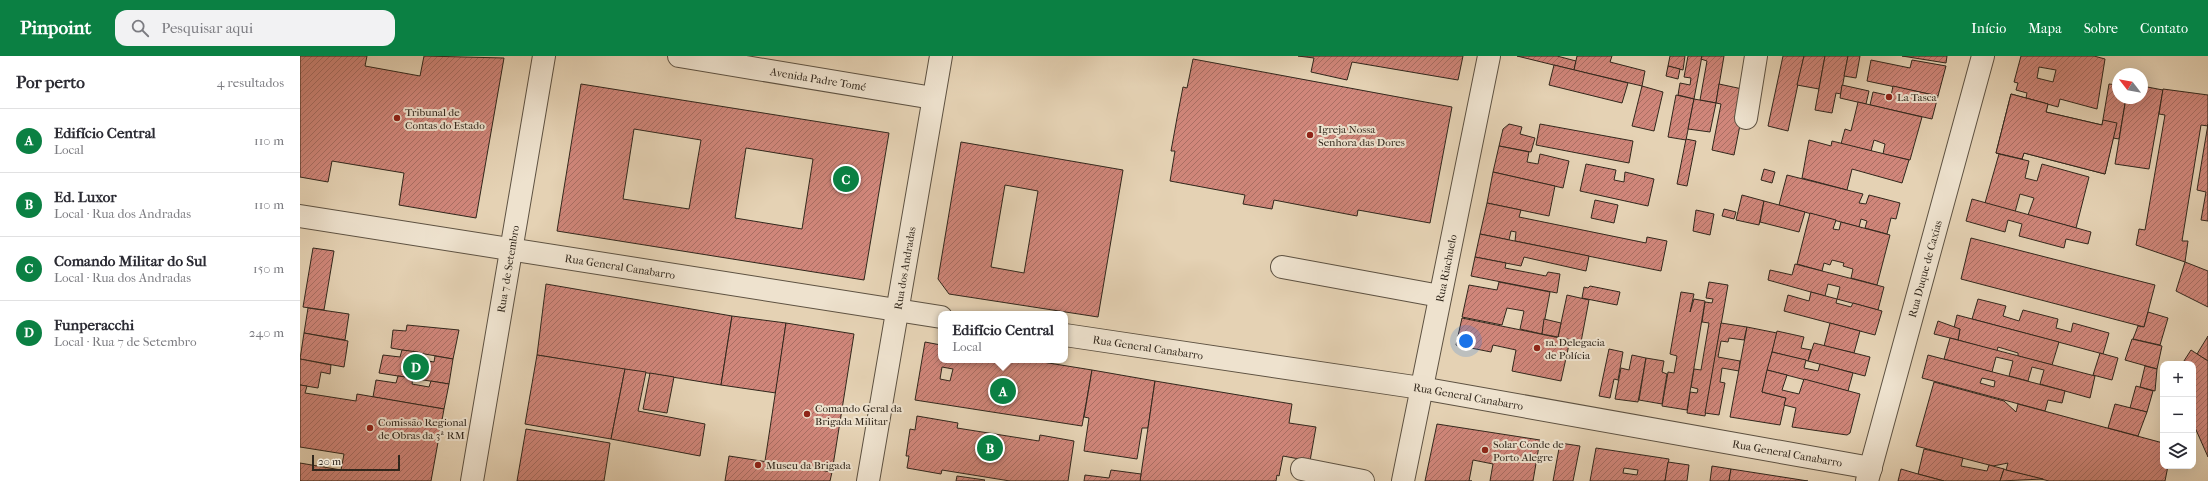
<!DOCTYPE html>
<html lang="pt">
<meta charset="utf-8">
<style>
:root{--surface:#fff;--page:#f2f2f3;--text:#2b2b33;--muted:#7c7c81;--line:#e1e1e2;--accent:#0b8043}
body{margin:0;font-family:"IM FELL French Canon",serif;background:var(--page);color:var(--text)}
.controls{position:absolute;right:12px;bottom:12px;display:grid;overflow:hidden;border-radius:8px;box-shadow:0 4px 16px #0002}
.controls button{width:36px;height:36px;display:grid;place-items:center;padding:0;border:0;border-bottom:1px solid var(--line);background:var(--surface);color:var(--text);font:20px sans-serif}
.compass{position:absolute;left:1812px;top:12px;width:36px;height:36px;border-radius:50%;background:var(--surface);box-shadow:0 4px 16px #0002;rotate:301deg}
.scale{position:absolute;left:12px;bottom:10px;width:88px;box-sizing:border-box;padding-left:4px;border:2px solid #31271c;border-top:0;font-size:11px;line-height:14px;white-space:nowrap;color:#31271c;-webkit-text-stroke:3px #eee2ce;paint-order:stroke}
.you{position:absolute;left:1166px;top:285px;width:14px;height:14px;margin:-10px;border:3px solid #fff;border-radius:50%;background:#1a73e8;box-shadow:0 0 0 6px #1a73e833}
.badge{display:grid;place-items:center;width:26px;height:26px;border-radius:50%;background:var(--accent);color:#fff;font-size:13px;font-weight:700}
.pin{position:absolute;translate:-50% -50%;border:2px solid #fff;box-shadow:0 1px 4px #0006}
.popup{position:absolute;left:638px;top:255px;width:130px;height:52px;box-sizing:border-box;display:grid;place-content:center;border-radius:8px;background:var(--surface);filter:drop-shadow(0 1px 3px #0005);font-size:13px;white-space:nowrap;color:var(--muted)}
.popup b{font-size:15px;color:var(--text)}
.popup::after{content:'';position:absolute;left:50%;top:100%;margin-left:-8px;border:8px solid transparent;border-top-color:var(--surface)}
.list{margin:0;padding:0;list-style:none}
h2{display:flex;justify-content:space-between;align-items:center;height:52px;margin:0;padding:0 16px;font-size:17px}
h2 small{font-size:13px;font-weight:400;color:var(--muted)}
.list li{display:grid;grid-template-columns:26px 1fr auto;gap:12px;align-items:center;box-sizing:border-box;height:64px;padding:0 16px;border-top:1px solid var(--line)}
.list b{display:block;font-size:15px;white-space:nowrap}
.list p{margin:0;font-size:13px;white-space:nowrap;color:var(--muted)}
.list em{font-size:13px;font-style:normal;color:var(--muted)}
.icon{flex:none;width:22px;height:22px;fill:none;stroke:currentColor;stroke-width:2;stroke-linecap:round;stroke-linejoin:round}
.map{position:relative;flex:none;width:1908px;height:425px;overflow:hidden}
header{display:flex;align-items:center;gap:24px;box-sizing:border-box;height:56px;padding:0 20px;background:var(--accent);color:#fff}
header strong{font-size:19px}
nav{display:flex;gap:22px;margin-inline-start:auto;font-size:14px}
.search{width:280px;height:36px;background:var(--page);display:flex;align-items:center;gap:10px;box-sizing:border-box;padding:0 14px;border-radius:12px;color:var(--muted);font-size:15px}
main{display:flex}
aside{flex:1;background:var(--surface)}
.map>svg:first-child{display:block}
</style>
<header>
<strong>Pinpoint</strong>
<div class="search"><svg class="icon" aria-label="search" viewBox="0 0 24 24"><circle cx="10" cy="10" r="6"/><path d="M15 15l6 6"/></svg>Pesquisar aqui</div>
<nav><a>Início</a><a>Mapa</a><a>Sobre</a><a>Contato</a></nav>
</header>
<main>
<aside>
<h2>Por perto<small>4 resultados</small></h2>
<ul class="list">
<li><span class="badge">A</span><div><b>Edifício Central</b><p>Local</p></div><em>110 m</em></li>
<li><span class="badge">B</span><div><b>Ed. Luxor</b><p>Local · Rua dos Andradas</p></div><em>110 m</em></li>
<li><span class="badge">C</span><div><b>Comando Militar do Sul</b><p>Local · Rua dos Andradas</p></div><em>150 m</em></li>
<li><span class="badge">D</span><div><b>Funperacchi</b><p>Local · Rua 7 de Setembro</p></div><em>240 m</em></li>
</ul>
</aside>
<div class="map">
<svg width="1908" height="425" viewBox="0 0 1908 425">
<defs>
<pattern id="building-hatch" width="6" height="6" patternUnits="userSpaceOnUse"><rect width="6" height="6" fill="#d0867a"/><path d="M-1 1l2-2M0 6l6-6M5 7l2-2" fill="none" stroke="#a96e63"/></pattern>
</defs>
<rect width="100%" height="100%" fill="#e5d2b4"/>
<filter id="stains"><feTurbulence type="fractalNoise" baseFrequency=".005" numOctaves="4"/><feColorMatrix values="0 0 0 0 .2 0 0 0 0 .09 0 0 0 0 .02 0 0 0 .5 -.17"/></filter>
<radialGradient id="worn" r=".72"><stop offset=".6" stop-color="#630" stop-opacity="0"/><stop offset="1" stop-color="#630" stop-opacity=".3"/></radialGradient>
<g fill="url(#building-hatch)" stroke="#31271c" fill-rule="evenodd">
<polygon points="0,0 67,0 65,10 120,20 124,0 204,2 176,162 99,149 104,117 32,105 28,126 0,121"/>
<polygon points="998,0 1163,0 1158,24 1052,6 1047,24 1011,16 1014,2"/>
<polygon points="1217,0 1257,0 1276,5 1274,14"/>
<polygon points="1277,0 1312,0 1310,6 1345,15 1342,30 1274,14"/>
<polygon points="1370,0 1385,0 1383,14 1368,10"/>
<polygon points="1388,0 1402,0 1394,43 1378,39 1380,27 1390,29 1391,22 1384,21"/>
<polygon points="1402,0 1424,0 1416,47 1400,44 1407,5 1401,3"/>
<polygon points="1483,0 1504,0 1488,75 1468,70"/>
<polygon points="1504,0 1525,0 1519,33 1497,29"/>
<polygon points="1525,0 1548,0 1541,38 1536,37 1532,57 1515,54"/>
<polygon points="1548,0 1560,0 1556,22 1544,20"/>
<polygon points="1602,0 1647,0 1646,7"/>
<path d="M1721,0H1794L1805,3L1797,53L1760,43L1758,51L1726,42L1727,37L1716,34L1718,27L1714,26ZM1739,11L1756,14L1753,26L1737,22Z"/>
<polygon points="893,3 1152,51 1130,167 1058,154 1057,160 974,144 972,153 943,148 945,139 870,125 875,95 871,95 877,62 883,31 887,32"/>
<polygon points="1571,4 1610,12 1612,4 1646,10 1638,40 1567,25"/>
<polygon points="1254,9 1328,27 1322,47 1249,29"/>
<polygon points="1368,10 1380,13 1378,23 1366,20"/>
<path d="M281,28L589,77L564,224L257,175ZM334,73L401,84L389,153L323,143ZM446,92L513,103L502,173L435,162Z"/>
<polygon points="1419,28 1447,34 1434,99 1412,94 1421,48 1416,47"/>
<polygon points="1809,28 1818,29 1818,42 1826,42 1819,83 1813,82 1805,118 1724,97 1722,103 1696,97 1711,38 1748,48 1746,56 1802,69"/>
<polygon points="1542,29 1569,35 1566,48 1540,42"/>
<polygon points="1342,30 1363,36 1354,75 1332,70"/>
<polygon points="1593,30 1638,40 1632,63 1570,49 1573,36 1591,40"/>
<polygon points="1842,30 1863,34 1849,113 1815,108 1826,42 1842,42"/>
<polygon points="1863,33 1908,39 1908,70 1901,69 1882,185 1888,185 1885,206 1836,189 1839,173 1845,174 1865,59 1859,58"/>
<polygon points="1711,38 1748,48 1746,56 1802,69 1803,64 1817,67 1805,118 1724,97 1722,103 1696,97"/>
<polygon points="1376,39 1394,43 1386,84 1368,81"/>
<polygon points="1394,43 1416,47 1410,76 1388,73"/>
<polygon points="1558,46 1622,61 1610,104 1583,98 1585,88 1574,84 1571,95 1541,88 1545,73 1551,75"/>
<polygon points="1209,68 1222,71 1220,78 1235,82 1231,96 1199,90 1203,73"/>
<polygon points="1240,68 1333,85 1329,107 1236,89"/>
<polygon points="1908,68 1908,165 1901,164 1906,136 1897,134"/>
<polygon points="1386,83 1396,85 1387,130 1377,128"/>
<polygon points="1509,84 1531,90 1532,85 1609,104 1602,127 1552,113 1547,134 1502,122"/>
<path d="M661,86L823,114L798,261L649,238L638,223ZM705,129L738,135L724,217L691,211Z"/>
<polygon points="1199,90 1229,96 1227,106 1238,108 1240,98 1269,105 1263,132 1193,116"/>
<polygon points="1699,98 1729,105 1725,122 1737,125 1742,108 1789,121 1776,172 1728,159 1734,142 1720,138 1715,156 1685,147"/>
<polygon points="1286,108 1316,114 1314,124 1324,126 1325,116 1354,123 1348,150 1280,135"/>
<polygon points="1464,113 1475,116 1472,127 1461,124"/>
<polygon points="1193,116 1255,130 1249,160 1187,147"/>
<polygon points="1487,119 1563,138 1559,147 1566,148 1569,139 1600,147 1596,163 1591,162 1587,178 1565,172 1567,165 1561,163 1559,171 1479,149"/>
<polygon points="1442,139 1464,145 1459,169 1436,164"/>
<polygon points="1672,143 1791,176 1788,188 1766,183 1764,192 1719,180 1722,168 1708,164 1705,176 1666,165"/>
<polygon points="1295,144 1318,149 1314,167 1291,162"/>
<polygon points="1464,145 1505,156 1499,176 1460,166"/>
<polygon points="1187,147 1221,154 1219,161 1346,187 1347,181 1367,185 1361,215 1215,185 1216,176 1211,175 1209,184 1180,178"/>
<polygon points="1424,153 1436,156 1434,163 1422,160"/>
<polygon points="1396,154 1414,158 1410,179 1393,175"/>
<polygon points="1510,157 1536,164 1533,173 1539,174 1541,166 1590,179 1577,229 1551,222 1553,213 1543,210 1544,207 1532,204 1530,209 1524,207 1522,215 1497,208"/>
<polygon points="1180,178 1289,200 1286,215 1224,201 1221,210 1175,201"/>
<polygon points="1671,182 1855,229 1844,271 1661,223"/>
<polygon points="13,192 34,195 24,254 3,251"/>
<polygon points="1175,201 1206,207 1205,212 1246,220 1248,216 1260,218 1257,237 1171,220"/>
<polygon points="1885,206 1908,215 1908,251 1876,235"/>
<polygon points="1495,208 1584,231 1578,254 1537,243 1540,231 1528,228 1525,240 1468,224 1470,214 1492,219"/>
<polygon points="1199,226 1250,236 1242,278 1220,273 1224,255 1207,252 1202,269 1162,261 1169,229 1197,234"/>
<polygon points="1409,226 1428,229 1405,360 1387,357 1390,336 1397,337 1398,333 1391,331 1394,313 1401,314 1409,267 1402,266 1405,246 1412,247 1413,243 1406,242"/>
<polygon points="246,228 432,260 421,329 237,299"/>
<polygon points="1290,230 1320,236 1317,249 1282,242 1284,231 1288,232"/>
<polygon points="1381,236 1394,238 1390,256 1394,243 1405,245 1387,354 1362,350 1368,316 1374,317 1377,300 1370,298"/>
<polygon points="1511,236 1537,243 1536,247 1551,251 1553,247 1582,255 1575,279 1484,255 1488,239 1509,245"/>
<polygon points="1267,239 1289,244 1281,286 1258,281"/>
<polygon points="1678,243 1706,250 1703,260 1719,265 1723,254 1758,263 1756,272 1771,276 1773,267 1809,277 1803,298 1672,263"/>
<polygon points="8,252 49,258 45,284 4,277"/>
<polygon points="1848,256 1868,262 1860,289 1833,283 1838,270 1844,271"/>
<polygon points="1657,259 1759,286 1752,309 1718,300 1718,297 1698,291 1697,295 1658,284 1660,273 1654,272"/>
<polygon points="432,260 486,267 476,337 421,329"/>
<polygon points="1162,262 1270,284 1261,325 1212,315 1216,294 1193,289 1191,296 1156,289"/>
<polygon points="1244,263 1261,267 1258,281 1242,278"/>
<polygon points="1638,265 1660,273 1658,284 1634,278"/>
<polygon points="486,267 554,278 532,416 465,405"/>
<polygon points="1421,267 1447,271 1444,284 1429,282 1428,286 1421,285 1418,301 1440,305 1439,315 1422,312 1420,326 1425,327 1419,359 1405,357"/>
<polygon points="1530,267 1560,275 1554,297 1524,290"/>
<polygon points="107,269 159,274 153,303 91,292 93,274 106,275"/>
<polygon points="1447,271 1477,277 1462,336 1486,342 1480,369 1430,361"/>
<polygon points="1477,275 1504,281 1501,292 1511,294 1508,305 1472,296"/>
<polygon points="4,277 48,285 44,311 0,303"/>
<polygon points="1908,280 1908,305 1897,298"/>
<polygon points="1650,282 1795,320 1790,342 1740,328 1744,314 1732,311 1728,325 1709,320 1713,305 1696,301 1692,316 1644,303"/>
<polygon points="1832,283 1862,290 1857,313 1825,304"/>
<path d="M625,286L641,289V304H730L792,314L782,370L615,344ZM642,311L653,313L650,325L640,323Z"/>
<polygon points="1514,287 1570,301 1565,320 1508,305"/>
<polygon points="1309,293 1323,296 1318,324 1314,323 1310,342 1299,340"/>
<polygon points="102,294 118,296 117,303 134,306 135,300 153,303 149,328 79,317 83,299 100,301"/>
<polygon points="1891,294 1908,305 1908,401 1893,367 1893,308 1882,308"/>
<polygon points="1472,296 1506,304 1504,312 1518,315 1520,308 1553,317 1548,335 1467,314"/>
<polygon points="1800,297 1818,302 1812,324 1793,319"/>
<polygon points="237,299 325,313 311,383 225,368"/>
<polygon points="1332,299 1346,302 1338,346 1315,343 1321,312 1329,314"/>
<path d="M1628,299L1765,335L1762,347L1748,344L1745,355L1622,322ZM1682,322L1695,325L1694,331L1680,327Z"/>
<polygon points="1346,302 1364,305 1362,316 1367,318 1362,348 1339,344"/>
<polygon points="0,303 31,309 30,318 21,316 18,332 0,329"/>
<polygon points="1845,310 1857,313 1855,335 1840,331"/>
<polygon points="325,313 346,316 338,355 405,368 400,400 311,383"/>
<polygon points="792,314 855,325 848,372 842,372 837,403 784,395 789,362 784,361"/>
<polygon points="1467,314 1487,319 1482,334 1499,338 1504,323 1560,338 1550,377 1547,379 1492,371 1496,352 1484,349 1486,342 1462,336"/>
<polygon points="350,317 374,321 367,357 343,353"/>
<polygon points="98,320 113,322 112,328 129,331 131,325 149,328 144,353 73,341 76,324 96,327"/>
<polygon points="855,325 992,348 989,367 1016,371 1010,405 983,400 979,420 977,419 976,425 840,425"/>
<polygon points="1634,326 1704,345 1716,356 1718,348 1863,387 1863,410 1868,410 1865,425 1749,425 1706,414 1708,407 1693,410 1616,390"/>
<polygon points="0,329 7,330 5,337 56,345 57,338 144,353 131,425 0,425 0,407 41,414 44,398 0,391"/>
<polygon points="1836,330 1853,335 1847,356 1830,352"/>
<polygon points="1815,348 1847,356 1838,380 1808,372"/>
<polygon points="617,360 658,367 657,372 739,385 740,379 774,385 768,425 710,425 642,414 641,418 607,412 609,400 606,400 610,373 615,374"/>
<polygon points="1137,368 1240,384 1233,425 1190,425 1193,408 1173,404 1169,425 1172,425 1125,425"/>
<polygon points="226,373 310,387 304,425 217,425"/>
<polygon points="1260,387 1280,390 1273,425 1253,425"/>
<path d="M1296,392L1369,403L1365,425H1290ZM1324,412L1338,414L1337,419L1323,417Z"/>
<polygon points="1624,393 1663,402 1661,410 1687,415 1689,409 1704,413 1700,425 1644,425 1618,418"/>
<polygon points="429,400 532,416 530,425 425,425"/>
<polygon points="1368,406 1389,409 1387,425 1365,425"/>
<polygon points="1412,410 1431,413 1429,425 1410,425"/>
<polygon points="1431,413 1508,425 1429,425"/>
<polygon points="1601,413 1618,418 1644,425 1598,425"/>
<polygon points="1704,413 1706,414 1743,423 1700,425"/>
<polygon points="811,414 841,418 840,425 784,425 785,419 809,422"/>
<polygon points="657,420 685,424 684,425 656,425"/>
</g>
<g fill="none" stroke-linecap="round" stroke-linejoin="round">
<g stroke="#5e5242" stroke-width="24">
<g id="minor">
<path id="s1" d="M379,0L633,42"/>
<polyline points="1446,62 1456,0"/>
<path id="s2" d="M0,160L641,261"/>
<polyline points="982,211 1140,240"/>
<path id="s3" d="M765,279L1121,332L1571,412"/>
<polyline points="1002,413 1063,425"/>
<path id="s4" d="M172,425L244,0"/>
<path id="s5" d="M568,425L641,0"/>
<path id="s6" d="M1103,425L1189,0"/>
<path id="s7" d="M1567,425L1683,0"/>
</g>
</g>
<use href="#minor" stroke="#eee2ce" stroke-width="22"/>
</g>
<g fill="#8f2418" stroke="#eee2ce" stroke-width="1.5">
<circle cx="1589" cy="41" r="4"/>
<circle cx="97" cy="62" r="4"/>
<circle cx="1010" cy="79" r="4"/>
<circle cx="1237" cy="292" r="4"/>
<circle cx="507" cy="358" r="4"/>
<circle cx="70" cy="372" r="4"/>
<circle cx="1185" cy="394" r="4"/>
<circle cx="458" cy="409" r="4"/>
</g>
<g text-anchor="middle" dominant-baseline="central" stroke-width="4" stroke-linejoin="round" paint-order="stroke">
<g font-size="11" fill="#31271c" stroke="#eee2ce">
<text stroke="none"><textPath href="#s1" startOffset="141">Avenida Padre Tomé</textPath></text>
<text stroke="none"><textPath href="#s2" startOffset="324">Rua General Canabarro</textPath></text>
<text stroke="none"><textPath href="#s5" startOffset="216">Rua dos Andradas</textPath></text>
<text stroke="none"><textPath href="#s6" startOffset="217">Rua Riachuelo</textPath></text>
<text stroke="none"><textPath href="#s7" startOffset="220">Rua Duque de Caxias</textPath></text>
<text stroke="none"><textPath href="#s4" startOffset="215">Rua 7 de Setembro</textPath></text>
<text stroke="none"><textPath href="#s3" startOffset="84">Rua General Canabarro</textPath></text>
<text stroke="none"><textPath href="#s3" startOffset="408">Rua General Canabarro</textPath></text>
<text stroke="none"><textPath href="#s3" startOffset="732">Rua General Canabarro</textPath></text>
</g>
<g font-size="11" fill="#31271c" stroke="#eee2ce" text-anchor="start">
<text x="1597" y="41">La Tasca</text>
<text x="105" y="56">Tribunal de<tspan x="105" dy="13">Contas do Estado</tspan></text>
<text x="1018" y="73">Igreja Nossa<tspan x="1018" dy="13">Senhora das Dores</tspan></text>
<text x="1245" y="286">1a. Delegacia<tspan x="1245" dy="13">de Polícia</tspan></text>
<text x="515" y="352">Comando Geral da<tspan x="515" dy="13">Brigada Militar</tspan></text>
<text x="78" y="366">Comissão Regional<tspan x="78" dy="13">de Obras da 3ª RM</tspan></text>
<text x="1193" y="388">Solar Conde de<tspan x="1193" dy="13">Porto Alegre</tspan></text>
<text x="466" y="409">Museu da Brigada</text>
</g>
</g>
<rect width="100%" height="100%" filter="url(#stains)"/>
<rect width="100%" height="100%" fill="url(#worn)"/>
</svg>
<div class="controls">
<button>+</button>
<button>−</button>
<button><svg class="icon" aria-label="layers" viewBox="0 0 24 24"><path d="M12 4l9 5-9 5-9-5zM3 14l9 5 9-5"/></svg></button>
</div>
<svg class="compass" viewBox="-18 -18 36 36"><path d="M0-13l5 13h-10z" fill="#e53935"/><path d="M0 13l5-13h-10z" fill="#7c7c81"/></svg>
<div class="scale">20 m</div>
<div class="you"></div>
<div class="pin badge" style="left:703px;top:335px">A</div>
<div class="popup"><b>Edifício Central</b>Local</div>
<div class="pin badge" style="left:690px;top:392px">B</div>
<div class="pin badge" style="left:546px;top:123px">C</div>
<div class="pin badge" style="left:116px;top:311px">D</div>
</div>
</main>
